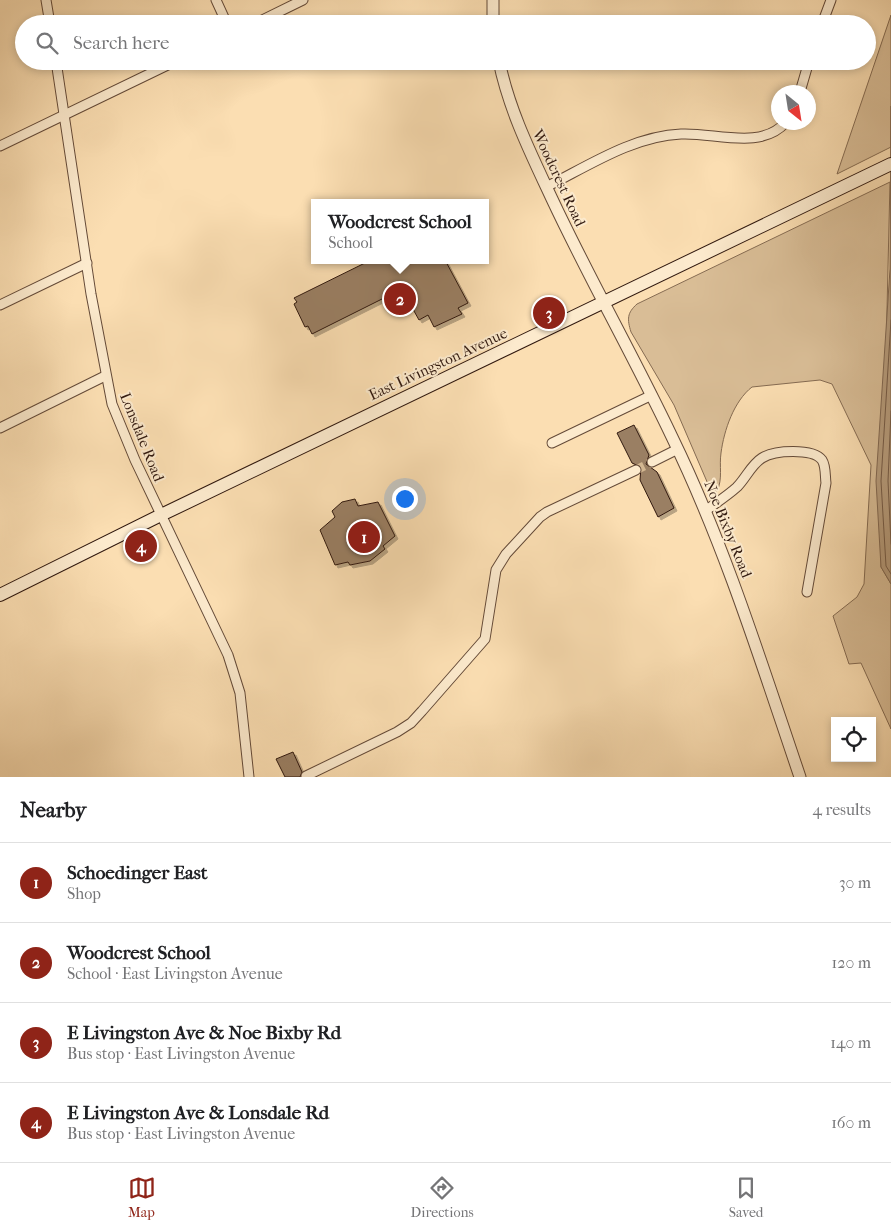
<!DOCTYPE html>
<meta charset="utf-8">
<style>
:root{--surface:#fff;--page:#f2f2f2;--text:#202124;--muted:#757577;--line:#e0e0e0;--accent:#8f2418}
body{margin:0;font-family:"IM FELL French Canon",serif;background:var(--page);color:var(--text)}
.controls{position:absolute;right:15px;bottom:15px;display:grid;overflow:hidden;border-radius:0px;box-shadow:0 2px 8px #0003}
.controls button{width:45px;height:45px;display:grid;place-items:center;padding:0;border:0;border-bottom:1px solid var(--line);background:var(--surface);color:var(--text);font:25px sans-serif}
.compass{position:absolute;left:771px;top:85px;width:45px;height:45px;border-radius:50%;background:var(--surface);box-shadow:0 2px 8px #0003;rotate:150deg}
.you{position:absolute;left:404px;top:498px;width:18px;height:18px;margin:-12px;border:4px solid #fff;border-radius:50%;background:#1a73e8;box-shadow:0 0 0 8px #1a73e833}
.badge{display:grid;place-items:center;width:32px;height:32px;border-radius:50%;background:var(--accent);color:#fff;font-size:16px;font-weight:700}
.pin{position:absolute;translate:-50% -50%;border:2px solid #fff;box-shadow:0 1px 5px #0006}
.popup{position:absolute;left:311px;top:199px;width:178px;height:65px;box-sizing:border-box;display:grid;place-content:center;border-radius:0px;background:var(--surface);filter:drop-shadow(0 1px 4px #0005);font-size:16px;white-space:nowrap;color:var(--muted)}
.popup b{font-size:19px;color:var(--text)}
.popup::after{content:'';position:absolute;left:50%;top:100%;margin-left:-10px;border:10px solid transparent;border-top-color:var(--surface)}
.list{margin:0;padding:0;list-style:none}
h2{display:flex;justify-content:space-between;align-items:center;height:65px;margin:0;padding:0 20px;font-size:21px}
h2 small{font-size:16px;font-weight:400;color:var(--muted)}
.list li{display:grid;grid-template-columns:32px 1fr auto;gap:15px;align-items:center;box-sizing:border-box;height:80px;padding:0 20px;border-top:1px solid var(--line)}
.list b{display:block;font-size:19px;white-space:nowrap}
.list p{margin:0;font-size:16px;white-space:nowrap;color:var(--muted)}
.list em{font-size:16px;font-style:normal;color:var(--muted)}
.icon{flex:none;width:28px;height:28px;fill:none;stroke:currentColor;stroke-width:2;stroke-linecap:round;stroke-linejoin:round}
.map{position:relative;flex:none;width:891px;height:777px;overflow:hidden}
.search{position:absolute;background:var(--surface);box-shadow:0 2px 8px #0003;left:15px;right:15px;top:15px;height:55px;display:flex;align-items:center;gap:12px;box-sizing:border-box;padding:0 18px;border-radius:28px;color:var(--muted);font-size:19px}
.sheet{height:385px;background:var(--surface)}
nav{display:flex;justify-content:space-around;align-items:center;box-sizing:border-box;height:70px;border-top:1px solid var(--line);background:var(--surface);font-size:14px;color:var(--muted)}
nav a{display:grid;justify-items:center;gap:2px}
nav .on{color:var(--accent)}
.map>svg:first-child{display:block}
</style>
<div class="map">
<svg width="891" height="777" viewBox="0 0 891 777">
<defs>
<filter id="shadow"><feDropShadow dx="3" dy="3" stdDeviation="0" flood-color="#0004"/></filter>
</defs>
<rect width="100%" height="100%" fill="#fbdeb2"/>
<filter id="stains"><feTurbulence type="fractalNoise" baseFrequency=".004" numOctaves="4"/><feColorMatrix values="0 0 0 0 .2 0 0 0 0 .09 0 0 0 0 .02 0 0 0 .5 -.17"/></filter>
<radialGradient id="worn" r=".72"><stop offset=".6" stop-color="#630" stop-opacity="0"/><stop offset="1" stop-color="#630" stop-opacity=".3"/></radialGradient>
<g fill="#d9bd96" stroke="#856b52">
<polygon points="891,15 891,147 837,174"/>
<path d="M890,182L881,567L891,584V729L861,663L849,664L833,616L857,597L864,584L871,465L832,384L820,380L752,387C734,401 724,430 721,453C719,466 723,479 717,491H711L674,405L631,332C627,319 627,313 637,304Z"/>
</g>
<polygon fill="#b69b7b" stroke="#816750" points="891,106 891,584 881,567 876,481 890,269"/>
<g fill="none" stroke-linecap="round" stroke-linejoin="round">
<g stroke="#745a45" stroke-width="1">
<polyline points="891,320 881,481 886,566 891,574"/>
<polyline points="891,411 888,481 891,544"/>
</g>
</g>
<g fill="#9a7f64" stroke="#31190f" filter="url(#shadow)">
<polygon points="371,260 445,260 468,303 458,308 462,314 434,327 428,315 419,320 409,302 403,305 396,292 312,334 308,326 305,327 294,304 297,302 294,298"/>
<polygon points="634,425 649,455 646,464 657,472 674,508 658,517 640,480 641,467 632,463 617,433"/>
<polygon points="355,499 358,506 378,502 395,536 383,546 385,549 370,561 350,565 348,562 335,565 320,530 335,517 332,511 342,502"/>
<polygon points="293,752 302,772 300,777 285,777 276,759"/>
</g>
<g fill="none" stroke-linecap="round" stroke-linejoin="round">
<polyline stroke="#d3b791" stroke-width="9" stroke-dasharray="9 4.5" stroke-linecap="butt" points="636,470 652,462"/>
<g stroke="#644a38" stroke-width="11">
<g id="minor">
<polyline points="46,0 50,24"/>
<polyline points="216,0 227,24"/>
<polyline points="254,24 303,0"/>
<polyline points="822,24 831,0"/>
<polyline points="56,61 91,294 112,404 135,460 228,655 240,693 249,777"/>
<polyline points="800,92 809,61"/>
<polyline points="0,146 176,61"/>
<path d="M546,187C588,166 633,136 681,134C714,132 761,151 786,122"/>
<polyline points="0,305 87,263"/>
<polyline points="0,428 105,376"/>
<polyline points="552,443 652,395"/>
<polyline points="652,462 678,449"/>
<path d="M705,511C716,503 727,496 737,487C746,478 751,465 762,458C774,450 813,448 822,460C826,466 825,476 826,483L807,592"/>
<polyline points="306,776 397,732 411,723 422,711 485,639 496,570 506,554 540,517 547,512 636,470"/>
</g>
</g>
<g stroke="#644a38" stroke-width="13">
<g id="tertiary">
<polyline points="493,0 493,24"/>
<path d="M499,61C509,110 531,154 552,199C590,280 634,357 672,437C725,546 761,662 800,777"/>
</g>
</g>
<g stroke="#31190f" stroke-width="14">
<polyline id="secondary" points="0,595 161,515 891,164"/>
</g>
<use href="#minor" stroke="#fceacd" stroke-width="9"/>
<use href="#tertiary" stroke="#fceacd" stroke-width="11"/>
<use href="#secondary" stroke="#fceacd" stroke-width="12"/>
</g>
<g text-anchor="middle" dominant-baseline="central" stroke-width="4" stroke-linejoin="round" paint-order="stroke">
<g font-size="15" fill="#31190f" stroke="#fceacd">
<text transform="translate(559 178) rotate(65)">Woodcrest Road</text>
<text transform="translate(438 364) rotate(-25)">East Livingston Avenue</text>
<text transform="translate(142 437) rotate(68)">Lonsdale Road</text>
<text transform="translate(728 529) rotate(68)">Noe Bixby Road</text>
</g>
</g>
<rect width="100%" height="100%" filter="url(#stains)"/>
<rect width="100%" height="100%" fill="url(#worn)"/>
</svg>
<div class="controls">
<button><svg class="icon" aria-label="locate" viewBox="0 0 24 24"><circle cx="12" cy="12" r="6"/><path d="M12 2v4M12 18v4M2 12h4M18 12h4"/></svg></button>
</div>
<svg class="compass" viewBox="-18 -18 36 36"><path d="M0-13l5 13h-10z" fill="#e53935"/><path d="M0 13l5-13h-10z" fill="#757577"/></svg>
<div class="you"></div>
<div class="pin badge" style="left:364px;top:537px">1</div>
<div class="pin badge" style="left:400px;top:299px">2</div>
<div class="popup"><b>Woodcrest School</b>School</div>
<div class="pin badge" style="left:549px;top:313px">3</div>
<div class="pin badge" style="left:141px;top:546px">4</div>
<div class="search"><svg class="icon" aria-label="search" viewBox="0 0 24 24"><circle cx="10" cy="10" r="6"/><path d="M15 15l6 6"/></svg>Search here</div>
</div>
<section class="sheet">
<h2>Nearby<small>4 results</small></h2>
<ul class="list">
<li><span class="badge">1</span><div><b>Schoedinger East</b><p>Shop</p></div><em>30 m</em></li>
<li><span class="badge">2</span><div><b>Woodcrest School</b><p>School · East Livingston Avenue</p></div><em>120 m</em></li>
<li><span class="badge">3</span><div><b>E Livingston Ave &amp; Noe Bixby Rd</b><p>Bus stop · East Livingston Avenue</p></div><em>140 m</em></li>
<li><span class="badge">4</span><div><b>E Livingston Ave &amp; Lonsdale Rd</b><p>Bus stop · East Livingston Avenue</p></div><em>160 m</em></li>
</ul>
</section>
<nav>
<a class="on"><svg class="icon" aria-label="map" viewBox="0 0 24 24"><path d="M3 6l6-2 6 2 6-2v14l-6 2-6-2-6 2zM9 4v14M15 6v14"/></svg>Map</a>
<a><svg class="icon" aria-label="directions" viewBox="0 0 24 24"><path d="M12 3l9 9-9 9-9-9zM9 14v-3h6M13 9l2 2-2 2"/></svg>Directions</a>
<a><svg class="icon" aria-label="saved" viewBox="0 0 24 24"><path d="M7 4h10v16l-5-4-5 4z"/></svg>Saved</a>
</nav>
